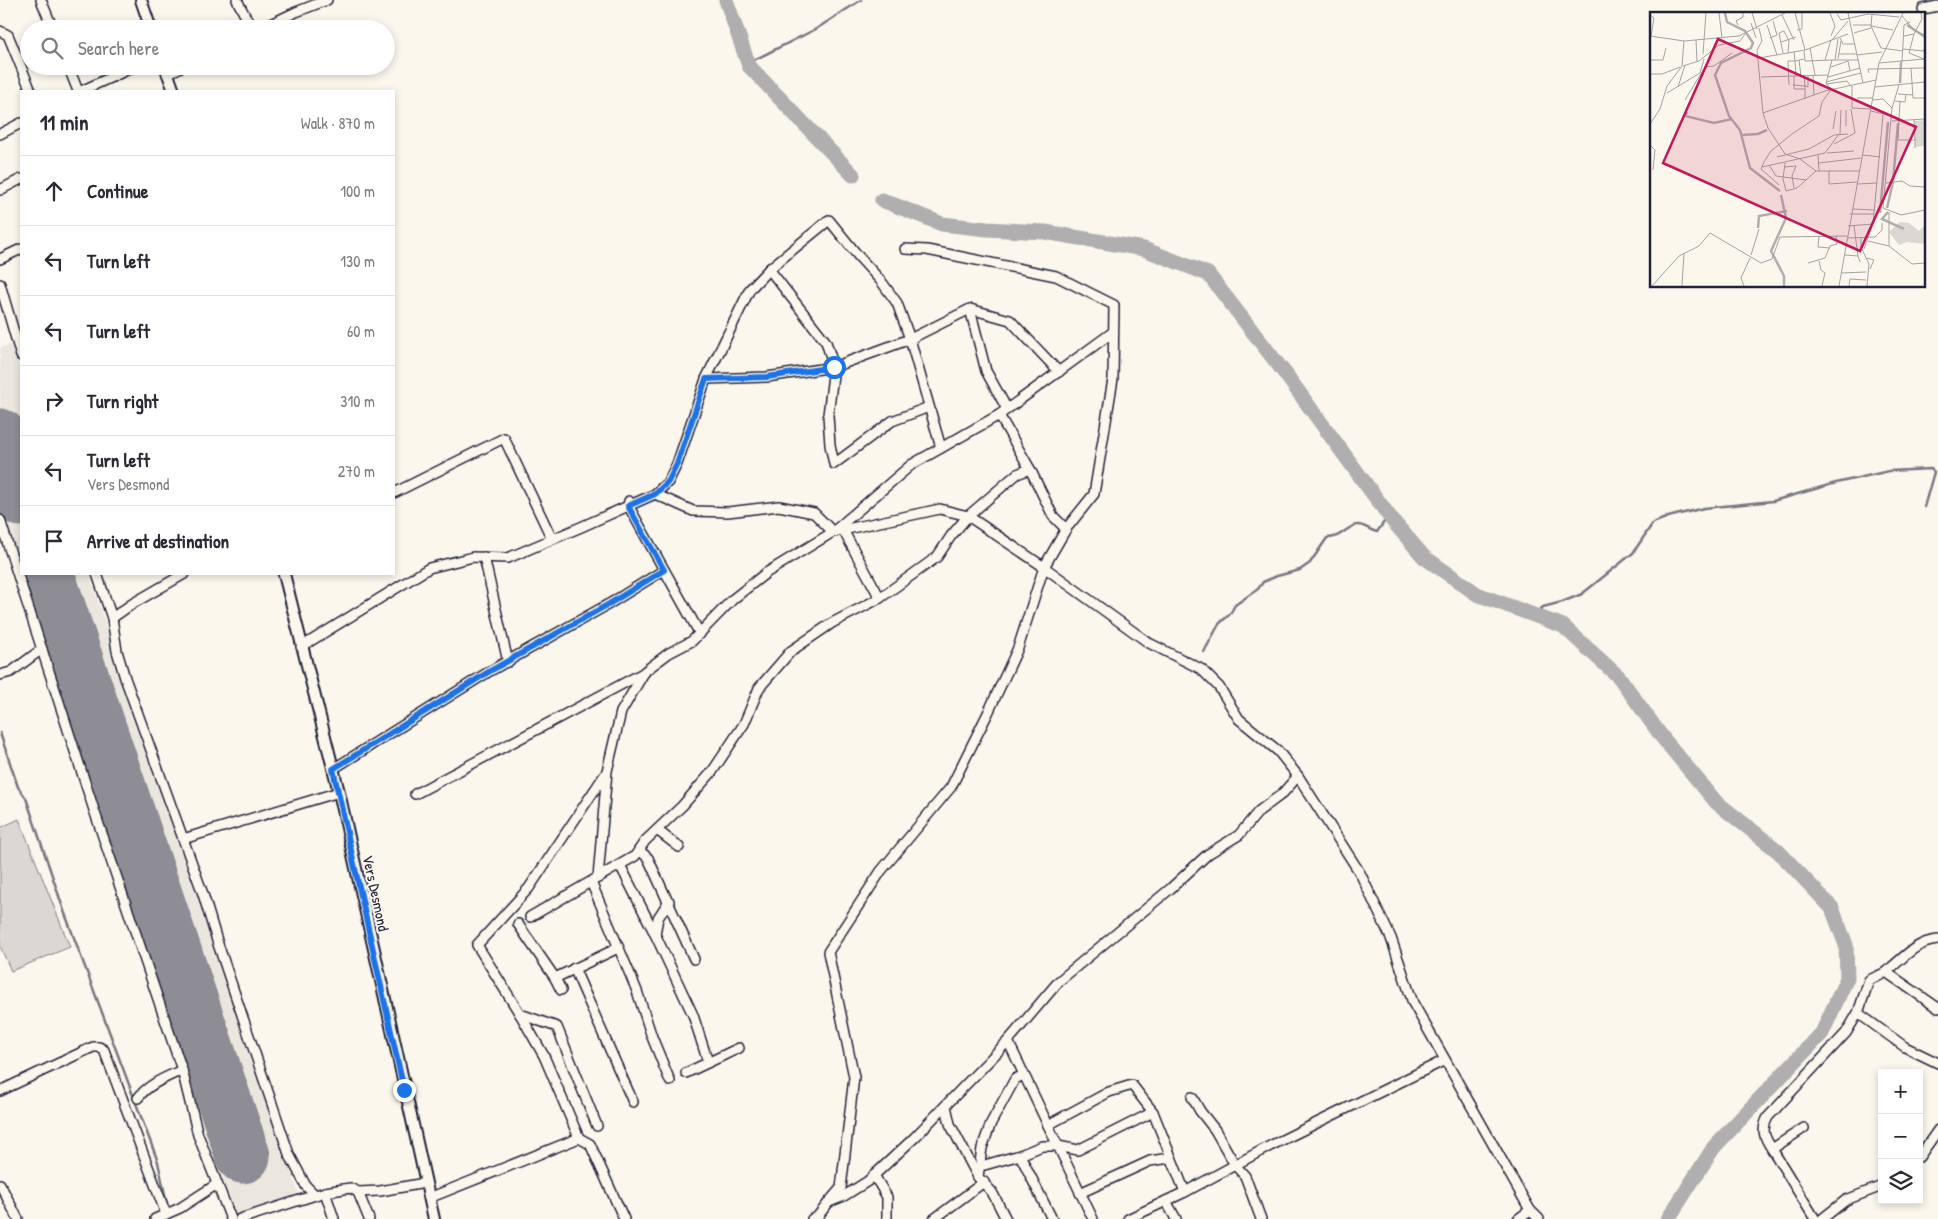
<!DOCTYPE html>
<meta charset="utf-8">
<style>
:root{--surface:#fff;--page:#f7f7f7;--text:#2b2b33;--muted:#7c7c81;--line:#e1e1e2}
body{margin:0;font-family:"Patrick Hand",sans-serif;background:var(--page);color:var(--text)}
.controls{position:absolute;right:15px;bottom:15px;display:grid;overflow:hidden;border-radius:0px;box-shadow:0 2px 8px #0003}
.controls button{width:45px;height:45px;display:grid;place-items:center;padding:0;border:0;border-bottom:1px solid var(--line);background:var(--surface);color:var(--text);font:25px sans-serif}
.stop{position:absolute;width:15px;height:15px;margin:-11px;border:4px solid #1a73e8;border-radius:50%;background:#fff}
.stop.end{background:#1a73e8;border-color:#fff;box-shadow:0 1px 5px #0008}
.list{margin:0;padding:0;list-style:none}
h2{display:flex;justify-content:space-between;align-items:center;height:65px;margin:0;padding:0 20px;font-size:21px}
h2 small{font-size:16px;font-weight:400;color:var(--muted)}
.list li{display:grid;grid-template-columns:32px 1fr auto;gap:15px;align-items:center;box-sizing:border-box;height:70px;padding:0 20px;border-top:1px solid var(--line)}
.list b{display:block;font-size:19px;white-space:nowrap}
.list p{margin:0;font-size:16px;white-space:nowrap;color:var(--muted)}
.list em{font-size:16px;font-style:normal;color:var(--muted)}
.icon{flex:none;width:28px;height:28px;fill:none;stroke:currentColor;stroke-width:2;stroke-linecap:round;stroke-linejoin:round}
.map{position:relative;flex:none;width:1938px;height:1219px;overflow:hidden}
.search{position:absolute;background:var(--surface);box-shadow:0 2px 8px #0003;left:20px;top:20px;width:375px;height:55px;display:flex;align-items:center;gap:12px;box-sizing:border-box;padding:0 18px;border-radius:28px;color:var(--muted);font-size:19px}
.panel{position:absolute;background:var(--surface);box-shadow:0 2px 8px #0003;left:20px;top:90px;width:375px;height:485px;border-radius:0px}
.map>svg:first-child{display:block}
</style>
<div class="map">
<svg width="1938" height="1219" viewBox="0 0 1938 1219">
<rect width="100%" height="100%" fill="#fbf7ec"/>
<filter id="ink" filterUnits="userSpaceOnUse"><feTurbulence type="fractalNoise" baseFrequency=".02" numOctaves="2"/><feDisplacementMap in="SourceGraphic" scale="10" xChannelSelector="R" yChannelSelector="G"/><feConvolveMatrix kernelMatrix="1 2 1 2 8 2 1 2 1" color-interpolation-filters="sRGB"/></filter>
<g filter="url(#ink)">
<polygon fill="#ebe7df" points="11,344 21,373 21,574 89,574 299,1195 233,1217 67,718 0,524 0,348"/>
<polygon fill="#dbd8d3" stroke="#7e7d87" points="19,819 70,947 11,971 0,946 0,828"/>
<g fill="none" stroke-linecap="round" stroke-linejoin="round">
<g stroke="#787681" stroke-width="2.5">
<polyline points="748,63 816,29 861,0"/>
<polyline points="1533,616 1543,607 1562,602 1582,594 1633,553 1653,523 1668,517 1704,508 1773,501 1836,483 1889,471 1931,469 1934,472 1924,507"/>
<path d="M1204,652L1219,624L1230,614L1235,605L1258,589L1263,582L1277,576L1300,570L1310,563L1327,538C1342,538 1347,526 1357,525C1364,524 1370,531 1377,532L1384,522L1392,520"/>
<polyline points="0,733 18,787 26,798 64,911 158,1162 167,1204"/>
</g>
<g stroke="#b1aeb0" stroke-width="15">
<polyline points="726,0 749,66 853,175"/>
<polyline points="882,200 942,224 987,229 1045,232 1144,249 1208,274 1284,372 1392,520 1424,557 1477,594 1563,626 1619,677 1662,737 1716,802 1778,851 1832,908 1846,945 1847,978 1822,1033 1714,1147 1668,1219"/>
</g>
<g stroke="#8e8c94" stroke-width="55">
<polyline points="0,436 21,499"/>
<polyline points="47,574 243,1156"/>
</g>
<g stroke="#22223b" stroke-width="12">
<g id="minor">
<polyline points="41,0 53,29"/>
<polyline points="237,0 252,29"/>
<polyline points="1923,9 1938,6"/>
<polyline points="260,29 296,12 327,0"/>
<polyline points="0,31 8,35 31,91"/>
<polyline points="68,66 78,91"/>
<polyline points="167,74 183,66"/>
<polyline points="81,91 136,66"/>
<polyline points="0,134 21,123"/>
<polyline points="0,190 21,179"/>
<polyline points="0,259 21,249"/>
<polyline points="769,269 826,342 834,367 828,415 830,445 834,464 892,421 929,407"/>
<polyline points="0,284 21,356"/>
<polyline points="970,309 986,371 1007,409"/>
<polyline points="706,379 767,377 834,367 910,339 970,309 1010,320 1059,372"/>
<polyline points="999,415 1030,469 1053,516 1066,529"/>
<polyline points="394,493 504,438 552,539"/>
<polyline points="655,494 668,482 677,464 706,379 750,289 769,269 829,220 859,257 881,281 897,303 910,339 941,448"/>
<polyline points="629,501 628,505 700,634"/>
<polyline points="0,520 94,810 182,1070 198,1135 231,1219"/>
<polyline points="843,530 880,598"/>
<polyline points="484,557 508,662"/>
<polyline points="97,574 112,618 117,651 125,678 203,894 218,944 289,1154 306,1186 315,1195"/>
<polyline points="112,618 132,604 184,574"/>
<polyline points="301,647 429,568 473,557 508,558 581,527 655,494 693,511 728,512 779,506 814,513 833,532 940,509 968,516 1044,567 1149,643 1201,669 1219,687 1239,719 1278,751 1298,776 1360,873 1391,938 1413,1003 1530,1210 1539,1219"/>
<polyline points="0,675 11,672 42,649"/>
<polyline points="333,769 490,671 609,604 664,570"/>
<polyline points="415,794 645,672"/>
<polyline points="657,830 679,847"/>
<polyline points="183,839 339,792"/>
<polyline points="639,850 648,858 694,959"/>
<polyline points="620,865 655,934"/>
<polyline points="598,878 607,771 621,712 645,671 669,653 692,641 733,599 766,573 833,532 911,465 999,415 1113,332"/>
<polyline points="591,882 637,991 652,1037 670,1081"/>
<polyline points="669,901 658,918 655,934 693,1015 708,1062"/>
<polyline points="530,917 635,856 645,841 682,806 712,772 744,724 759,688 791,651 832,623 880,598 937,557 951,536 968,516 1017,474 1030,469"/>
<polyline points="518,924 555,978 561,990"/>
<polyline points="574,968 633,1102"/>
<polyline points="1886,972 1938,1008"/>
<polyline points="555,978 618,948"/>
<polyline points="1858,1013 1905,1047 1938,1063"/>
<polyline points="520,1014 544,1056 579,1138"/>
<polyline points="1008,1041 1058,1146 1078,1150 1153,1112"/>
<polyline points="686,1073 739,1048"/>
<polyline points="0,1091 93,1047 99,1047 104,1050 166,1214"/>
<polyline points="1192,1097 1200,1111 1215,1130 1235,1165 1245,1176 1261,1219"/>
<path d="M138,1098C148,1084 167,1077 182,1070"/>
<polyline points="946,1106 950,1124 978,1177 992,1192 1006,1219"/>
<polyline points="1048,1125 1109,1092 1132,1085 1153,1112 1185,1192"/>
<polyline points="597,1126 557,1027 520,1014 477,945 529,888 606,773"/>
<polyline points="1804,1128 1772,1149 1815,1219"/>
<path d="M1772,1149C1764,1137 1761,1130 1768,1117L1846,1033L1858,1013L1869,980C1875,977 1882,975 1887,971C1904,958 1915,942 1938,940"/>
<polyline points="1919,1157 1938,1130"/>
<polyline points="981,1166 1020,1155"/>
<polyline points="874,1175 887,1197 887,1219"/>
<polyline points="978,1177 982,1148 991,1123 1015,1079 1024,1075"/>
<polyline points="0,1184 18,1219"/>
<polyline points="325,1192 334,1219"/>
<polyline points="358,1192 369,1219"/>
<polyline points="1080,1193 1150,1161 1170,1158"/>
<polyline points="429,1198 579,1138 590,1144 624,1219"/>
<polyline points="1166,1201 1176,1219"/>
<polyline points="829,1202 841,1188 854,1077 828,952 881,871 951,787 988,713 1018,648 1044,567 1066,529 1094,494 1113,379 1114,305 1056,276 927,250 905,249"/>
<polyline points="155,1219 180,1208 217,1184"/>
<polyline points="240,1219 325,1192 350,1188 358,1192 380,1191 425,1183"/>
<polyline points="812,1219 818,1216 829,1202 844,1196 868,1181 914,1138 1008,1041 1059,981 1170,889 1208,854 1239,835 1259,811 1282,794 1298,776"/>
<polyline points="934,1219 984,1182"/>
<polyline points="1052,1219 1020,1155 1042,1146 1058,1146 1093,1219"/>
<polyline points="1128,1219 1185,1192 1270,1146 1445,1060"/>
<polyline points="1518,1219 1530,1210"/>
<polyline points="1822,1219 1846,1200 1882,1186"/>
</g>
</g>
<g stroke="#22223b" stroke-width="14">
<g id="major">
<polyline points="141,0 151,29"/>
<polyline points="165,66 174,91"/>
<polyline points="284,574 339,792 434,1219"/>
</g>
</g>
<use href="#minor" stroke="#fbf7ec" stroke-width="9"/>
<use href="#major" stroke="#fbf7ec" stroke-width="10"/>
</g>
</g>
<g fill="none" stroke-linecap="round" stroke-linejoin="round" filter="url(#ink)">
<polyline stroke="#1a73e8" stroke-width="6" points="404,1090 333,769 490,671 609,604 664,570 628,506 655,494 668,482 677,464 706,379 767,377 834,367"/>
</g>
<g text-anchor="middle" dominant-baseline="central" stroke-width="4" stroke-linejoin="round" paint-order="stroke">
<g font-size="15" fill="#22223b" stroke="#fbf7ec">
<text transform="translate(376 893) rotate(78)">Vers Desmond</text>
</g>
</g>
<g transform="translate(1650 12)">
<rect width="275" height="275" fill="#fbf7ec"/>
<path d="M275,108V134L265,135V109ZM250,210L259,211L269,219L275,213V232L257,230L249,233L239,220Z" fill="#dbd8d3"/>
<path fill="none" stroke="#b1aeb0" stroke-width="2.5" d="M75,1L77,10L95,19L103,31L101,36L71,51L65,63L79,104L90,118L100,156L130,179M257,13L275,25M250,71L251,50M37,100L35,104L64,111L82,107M92,123L108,122L117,118M131,183L136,206L121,239L134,264V274M237,196L243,170L248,111M238,200L232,207L254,217M230,201L238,110M108,216L109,204L137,199"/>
<path fill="none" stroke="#a4a2a5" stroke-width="1" d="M69,1L72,26M102,1L107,17M145,1L155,38M180,1L185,14L181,24M198,1L213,71M187,2L191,8L218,2L249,5M222,2L221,14L243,18M0,3L4,6L1,24M132,3L144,28M252,4L265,19L275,23M101,11L106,26M88,13L86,9L93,5V1M117,13L127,43M203,13H221M221,14L231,36L253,39M109,16L112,29L107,38L113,101L118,116L135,142L150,147L166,159H209M147,18L152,17V1M204,21L221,16M264,22L259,41L274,47M0,24L34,29L89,24L135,1M254,24L264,22L272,7L271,1M120,26L127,23L123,9M190,26L193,32H205M46,28L47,50M182,28L198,9M131,30L146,25M160,36L165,63M253,37L274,39L275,30M154,39L155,49L182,48M133,41L129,21L134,19L139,29L138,41M53,42L56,1M189,42H207M207,43L232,40M109,46L155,38L198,22M188,47L191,29M0,48H13L16,36M149,48L151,64M175,48L181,28M185,48L188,27M252,50L254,13L260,10M229,51L274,47M33,54L49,49L69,33L90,29L95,22M54,55L64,54L82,41M181,55L198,49L200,59M261,56L263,86H275M219,61L218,57H221L275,56M0,62H12L30,55M154,63L155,74L158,75V63M163,63L164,83M144,64V77H155M146,64L145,49L154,47M111,65L178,63M178,65L210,56M176,70L211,61M176,72L197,69L200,73M139,73L138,49H145L144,40M143,73L155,74V87M249,73L242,96L233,196L251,203L275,198M202,74V96L221,97M28,75L35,53M225,75L275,70M182,78L176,71L182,48H209M17,81L50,61L54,47M248,82L263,83M207,86H223M35,88L55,55M223,88L233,87L242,96M245,89L255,90L256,82M221,99L242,104M113,101L175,79L226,68M249,108L248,128H265V136M249,108L250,89M264,108L265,128M242,109L275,107M0,112L10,97L17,74L32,54L34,29M196,114V98M183,117L186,99M190,122L191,98M184,132L205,121L201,97M0,133L5,138L3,158M177,141L204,139M168,143L169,159M213,143L230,145M127,145L159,137L184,123L198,122M135,151L133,167L136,179L147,176L166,159M169,151L211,146M119,153L126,164L156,168M112,155L175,141L189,122M134,155L146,154L142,164L144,176M179,159V172L207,170M236,171L252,169L260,174L275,175M208,172L227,171M129,173L111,157L114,150L121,139L142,122L169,104L172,90L180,79M203,197L224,198M200,202H224M198,214L223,212M204,214L208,244M169,224L168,235L180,236M198,226L225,225L232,218V211M211,226V235L219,252L217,274M218,229L239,234L262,252L275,251M239,234V200M214,237L223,212L233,103M101,243L109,217M195,243L208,244L210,250M217,246L224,248L220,257M169,249L171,258L175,261L172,274M158,251L175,246L180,234L187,232L186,224M191,261L216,260M2,274L29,244L49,234L60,221L111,251L122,247L130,225L197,224M32,274L34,241M94,274L91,266L100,246M189,274L229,51L253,1M199,274L200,267L216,268"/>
<path fill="#c2185b" fill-opacity="0.15" stroke="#c2185b" stroke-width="2.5" d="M68,27L266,115L210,239L13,151Z"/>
<rect width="275" height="275" fill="none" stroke="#22223b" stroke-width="2.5"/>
</g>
</svg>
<div class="controls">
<button>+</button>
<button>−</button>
<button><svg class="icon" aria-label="layers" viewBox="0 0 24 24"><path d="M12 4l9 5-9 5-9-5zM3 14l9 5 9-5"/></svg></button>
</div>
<div class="stop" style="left:834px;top:367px"></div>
<div class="stop end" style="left:404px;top:1090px"></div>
<div class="search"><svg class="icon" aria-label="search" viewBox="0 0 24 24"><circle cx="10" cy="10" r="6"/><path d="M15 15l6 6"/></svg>Search here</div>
<section class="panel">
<h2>11 min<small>Walk · 870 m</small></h2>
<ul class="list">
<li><svg class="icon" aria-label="ahead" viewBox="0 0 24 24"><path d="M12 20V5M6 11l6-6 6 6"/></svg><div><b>Continue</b></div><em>100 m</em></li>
<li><svg class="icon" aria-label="left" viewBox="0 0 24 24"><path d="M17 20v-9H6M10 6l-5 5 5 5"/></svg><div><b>Turn left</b></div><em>130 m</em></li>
<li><svg class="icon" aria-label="left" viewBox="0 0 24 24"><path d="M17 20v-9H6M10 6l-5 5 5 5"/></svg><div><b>Turn left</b></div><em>60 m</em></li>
<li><svg class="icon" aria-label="right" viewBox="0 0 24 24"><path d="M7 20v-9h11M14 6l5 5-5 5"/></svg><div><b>Turn right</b></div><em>310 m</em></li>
<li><svg class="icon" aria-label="left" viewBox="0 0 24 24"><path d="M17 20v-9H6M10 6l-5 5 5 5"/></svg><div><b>Turn left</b><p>Vers Desmond</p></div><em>270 m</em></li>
<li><svg class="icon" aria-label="arrive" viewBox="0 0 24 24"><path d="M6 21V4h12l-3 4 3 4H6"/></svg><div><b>Arrive at destination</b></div></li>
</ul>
</section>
</div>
